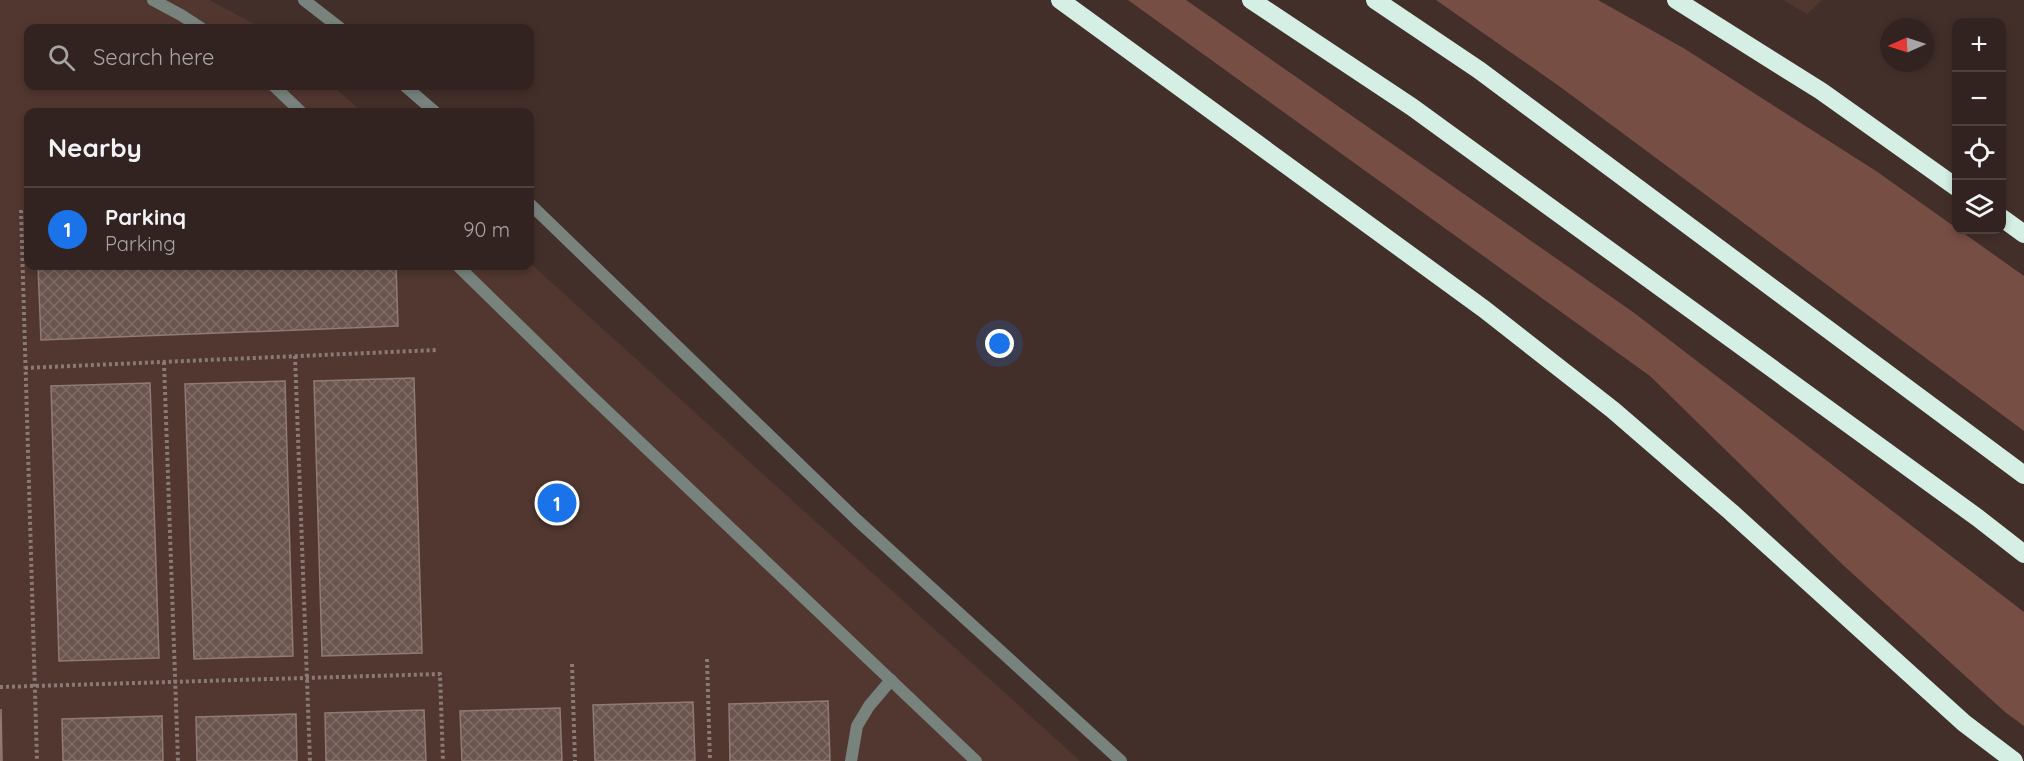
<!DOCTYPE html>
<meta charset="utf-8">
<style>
:root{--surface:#322320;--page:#3d2f2d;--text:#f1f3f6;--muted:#a8a4a5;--line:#4d403e;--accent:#1a73e8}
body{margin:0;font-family:Quicksand,sans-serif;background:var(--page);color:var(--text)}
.controls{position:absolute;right:18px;top:18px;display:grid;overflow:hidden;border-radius:12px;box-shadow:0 3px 9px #0003}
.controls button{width:54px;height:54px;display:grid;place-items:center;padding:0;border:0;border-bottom:2px solid var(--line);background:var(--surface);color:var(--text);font:30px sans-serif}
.compass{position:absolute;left:1880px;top:18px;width:54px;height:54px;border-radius:50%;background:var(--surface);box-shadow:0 3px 9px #0003;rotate:267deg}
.you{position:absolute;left:1000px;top:344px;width:21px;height:21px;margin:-15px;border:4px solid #fff;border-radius:50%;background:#1a73e8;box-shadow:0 0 0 9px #1a73e833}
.badge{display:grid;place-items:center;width:39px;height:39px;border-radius:50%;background:var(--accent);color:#fff;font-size:20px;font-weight:700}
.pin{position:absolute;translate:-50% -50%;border:3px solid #fff;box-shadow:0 2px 6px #0006}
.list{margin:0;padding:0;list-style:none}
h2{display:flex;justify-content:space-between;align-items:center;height:78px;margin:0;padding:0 24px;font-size:26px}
h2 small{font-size:20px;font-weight:400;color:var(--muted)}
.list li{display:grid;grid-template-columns:39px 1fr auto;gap:18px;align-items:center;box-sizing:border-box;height:84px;padding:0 24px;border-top:2px solid var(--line)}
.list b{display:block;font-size:22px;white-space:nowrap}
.list p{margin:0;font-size:20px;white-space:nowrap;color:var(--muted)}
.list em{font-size:20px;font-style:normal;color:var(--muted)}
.icon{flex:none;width:33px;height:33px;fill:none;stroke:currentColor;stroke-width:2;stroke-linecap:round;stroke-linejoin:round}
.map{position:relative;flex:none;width:2024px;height:761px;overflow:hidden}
.search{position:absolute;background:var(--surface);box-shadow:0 3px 9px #0003;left:24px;top:24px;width:510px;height:66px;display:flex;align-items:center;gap:15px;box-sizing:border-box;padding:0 21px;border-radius:12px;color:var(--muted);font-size:22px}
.panel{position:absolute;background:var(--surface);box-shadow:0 3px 9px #0003;left:24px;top:108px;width:510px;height:162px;border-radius:12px}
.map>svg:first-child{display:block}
</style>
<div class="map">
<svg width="2024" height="761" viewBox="0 0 2024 761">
<defs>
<pattern id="building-cross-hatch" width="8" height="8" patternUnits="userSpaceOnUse" patternTransform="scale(1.5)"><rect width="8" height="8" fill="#6a544e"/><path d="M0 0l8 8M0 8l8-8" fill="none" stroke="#806c67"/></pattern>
</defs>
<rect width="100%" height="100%" fill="#432f2a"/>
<g fill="#513730">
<polygon points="0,0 209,0 262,28 28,28 28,86 333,86 362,112 28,112 28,266 530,266 530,263 1080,761 0,761"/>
<polygon points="1783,0 1822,0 1807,14"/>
</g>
<g fill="#774e43">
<polygon points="1128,0 1186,0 1633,312 2024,612 2024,726 2005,712 1843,565 1650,376"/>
<polygon points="1436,0 1598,0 1685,49 1876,171 2024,276 2024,431 1559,86"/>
</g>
<g fill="url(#building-cross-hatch)" stroke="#927a74" stroke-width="1.5">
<polygon points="38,266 396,266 398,326 41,340"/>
<polygon points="414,378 422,653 322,656 314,381"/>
<polygon points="285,381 293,656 194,659 185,384"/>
<polygon points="150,383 159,658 59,661 51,386"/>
<polygon points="828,701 830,761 730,761 729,704"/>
<polygon points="693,702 695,761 595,761 593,705"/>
<polygon points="560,708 562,761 462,761 460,711"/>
<polygon points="1,709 2,761 0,761"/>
<polygon points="424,710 426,761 326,761 325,713"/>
<polygon points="296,714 297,761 197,761 196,717"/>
<polygon points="162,716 163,761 63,761 62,719"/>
</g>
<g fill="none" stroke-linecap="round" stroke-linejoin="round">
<g stroke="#8a7974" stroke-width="4" stroke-dasharray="3 3" stroke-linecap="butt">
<polyline points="21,210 37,761"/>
<polyline points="295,356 310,761"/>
<polyline points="164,362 178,761"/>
<polyline points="25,368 436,350"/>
<polyline points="707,659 710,761"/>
<polyline points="572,664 575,761"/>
<polyline points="0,687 440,674 443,761"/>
</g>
<g stroke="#78837e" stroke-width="12">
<polyline points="153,0 181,15 201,28"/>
<polyline points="274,86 301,112"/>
<polyline points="458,266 586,391 976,761"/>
<polyline points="851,761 857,726 869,706 891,680"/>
</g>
<g stroke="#78837e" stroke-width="12">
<polyline points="304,0 340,28"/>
<polyline points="405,86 435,112"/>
<polyline points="530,204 857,520 1121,761"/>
</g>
<g stroke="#d5efe4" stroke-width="18">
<polyline points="1060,0 1484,309 1613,410 1731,512 1964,723 2014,761"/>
<polyline points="1251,0 1412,107 1978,518 2024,554"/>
<polyline points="1375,0 1479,70 2024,475"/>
<polyline points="1676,0 1821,91 1956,187"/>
<polyline points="2002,218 2024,234"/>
</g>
</g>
</svg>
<div class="controls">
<button>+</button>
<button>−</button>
<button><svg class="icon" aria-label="locate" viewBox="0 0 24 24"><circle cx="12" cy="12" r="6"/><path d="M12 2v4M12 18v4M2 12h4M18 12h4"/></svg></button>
<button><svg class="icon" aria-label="layers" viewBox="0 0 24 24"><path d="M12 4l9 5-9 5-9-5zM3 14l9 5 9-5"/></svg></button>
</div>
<svg class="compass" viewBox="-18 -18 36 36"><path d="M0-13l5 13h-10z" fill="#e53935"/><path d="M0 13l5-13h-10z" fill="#a8a4a5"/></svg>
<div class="you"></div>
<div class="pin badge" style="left:557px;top:503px">1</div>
<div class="search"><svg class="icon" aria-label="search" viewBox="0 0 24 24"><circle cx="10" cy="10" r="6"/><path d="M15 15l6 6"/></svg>Search here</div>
<section class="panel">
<h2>Nearby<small></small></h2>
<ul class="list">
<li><span class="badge">1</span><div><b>Parkinq</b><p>Parking</p></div><em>90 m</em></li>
</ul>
</section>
</div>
